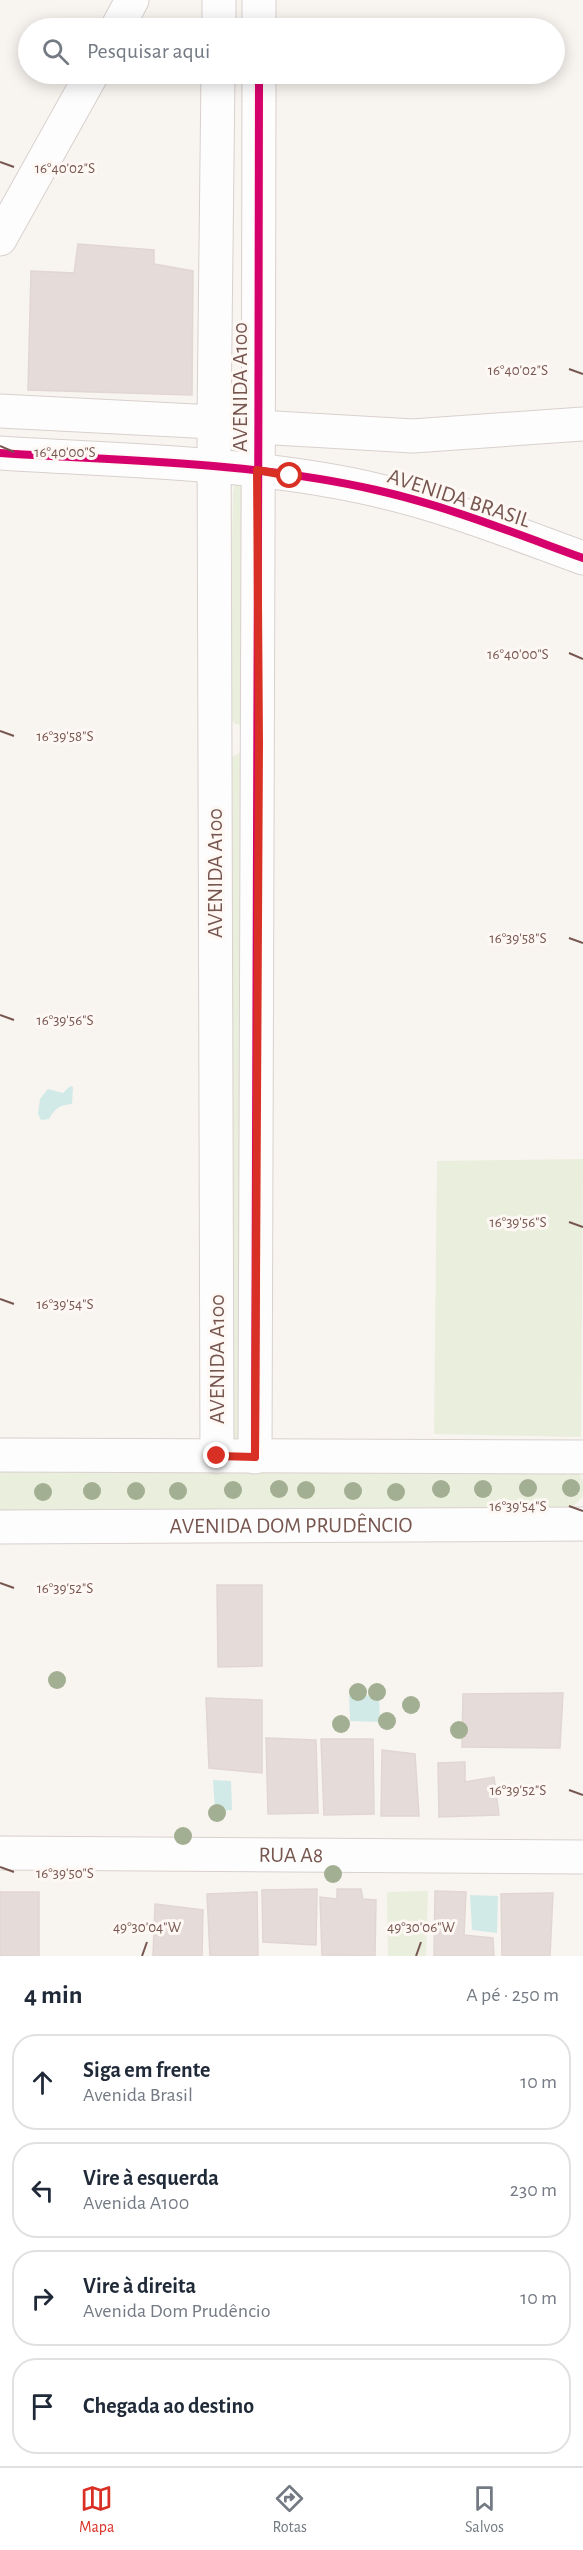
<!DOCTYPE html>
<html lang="pt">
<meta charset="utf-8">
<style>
:root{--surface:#fff;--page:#f6f6f7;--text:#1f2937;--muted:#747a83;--line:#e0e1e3;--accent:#d93025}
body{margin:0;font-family:"Alegreya Sans",sans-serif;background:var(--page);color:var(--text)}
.stop{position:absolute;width:18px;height:18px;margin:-14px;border:4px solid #d93025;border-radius:50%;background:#fff}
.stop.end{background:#d93025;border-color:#fff;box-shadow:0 2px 6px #0008}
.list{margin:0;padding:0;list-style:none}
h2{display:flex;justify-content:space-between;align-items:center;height:78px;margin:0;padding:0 24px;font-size:26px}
h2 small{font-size:20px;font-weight:400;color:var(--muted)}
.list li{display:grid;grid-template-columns:39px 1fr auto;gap:18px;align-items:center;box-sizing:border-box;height:96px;margin:0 12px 12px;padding:0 12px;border:2px solid var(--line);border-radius:24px}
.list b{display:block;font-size:22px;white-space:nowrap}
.list p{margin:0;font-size:20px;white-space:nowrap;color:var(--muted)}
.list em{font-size:20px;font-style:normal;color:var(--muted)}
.icon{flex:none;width:33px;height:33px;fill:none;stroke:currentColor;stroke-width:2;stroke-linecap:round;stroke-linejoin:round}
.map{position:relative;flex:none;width:583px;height:1956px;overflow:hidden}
.search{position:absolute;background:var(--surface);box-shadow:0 3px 15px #0003;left:18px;right:18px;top:18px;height:66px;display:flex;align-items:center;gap:15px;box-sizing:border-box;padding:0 21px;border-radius:33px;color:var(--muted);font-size:22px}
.sheet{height:510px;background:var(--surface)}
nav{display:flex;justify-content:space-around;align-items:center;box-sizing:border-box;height:84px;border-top:2px solid var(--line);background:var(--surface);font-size:16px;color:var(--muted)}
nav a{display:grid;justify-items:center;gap:3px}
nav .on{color:var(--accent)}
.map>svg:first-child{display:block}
</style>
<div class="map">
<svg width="583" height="1956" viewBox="0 0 583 1956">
<rect width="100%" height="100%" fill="#f8f4f0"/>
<g fill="#eaeedc">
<polygon points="245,481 247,721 241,725 235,724 229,715 233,493 235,482"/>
<polygon points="240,753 247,757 243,1439 233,1439 230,758"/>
<polygon points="583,1159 581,1437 434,1434 437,1161"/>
<polygon points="0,1471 578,1472 583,1480 583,1496 572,1508 0,1511"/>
<polygon points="428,1891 426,1956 388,1956 387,1892"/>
</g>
<g fill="#d2eae7">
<path d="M70,1086L73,1087L72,1104C60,1105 55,1108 49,1119L41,1120L38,1114L40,1099L48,1089L63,1093Z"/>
<polygon points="379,1695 380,1722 350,1721 349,1696"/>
<polygon points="213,1780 231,1781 232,1810 215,1811"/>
<polygon points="470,1895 498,1896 497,1933 472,1930"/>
</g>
<g fill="#e5dbd8" stroke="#e1d6d2" stroke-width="1.5">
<polygon points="78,244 154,250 154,264 193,271 192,395 28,390 31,271 74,273"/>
<polygon points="217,1585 262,1585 262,1666 218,1667"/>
<polygon points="563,1693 560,1748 462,1747 463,1694"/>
<polygon points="206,1698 262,1700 262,1773 209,1768"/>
<polygon points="266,1738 316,1740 318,1813 268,1814"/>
<polygon points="321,1739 373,1739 374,1814 324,1815"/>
<polygon points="382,1750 415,1754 419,1816 381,1816"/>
<polygon points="465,1762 465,1782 494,1777 499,1815 439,1817 438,1763"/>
<polygon points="317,1889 316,1945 263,1942 262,1890"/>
<polygon points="337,1889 361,1889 363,1899 376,1900 375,1956 322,1955 320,1897 337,1899"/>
<polygon points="435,1891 466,1892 464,1935 493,1938 494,1956 434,1956"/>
<rect x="0" y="1892" width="39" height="64"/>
<polygon points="257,1892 258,1956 210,1956 207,1894"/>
<polygon points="553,1893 550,1956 502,1956 501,1894"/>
<polygon points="155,1904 203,1910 202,1956 153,1956"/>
</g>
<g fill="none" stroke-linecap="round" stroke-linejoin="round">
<g stroke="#d8d1ce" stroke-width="35">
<g id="minor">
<polyline points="117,28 132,0"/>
<polyline points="219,28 219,0"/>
<polyline points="259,28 259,0"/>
<polyline points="0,239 92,74"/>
<polyline points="0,411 214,422 258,427 413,436 583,424"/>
<path d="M0,453C123,461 255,462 376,490C447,506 514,533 583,558"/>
<polyline points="0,1455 583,1457"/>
<polyline points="217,1456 214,422 218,74"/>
<path d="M255,1457C258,996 258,535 259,74"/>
<path id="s1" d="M0,1527L583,1524"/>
<path id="s2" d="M0,1853L583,1857"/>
</g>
</g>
<use href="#minor" stroke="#fefdfd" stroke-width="33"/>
<g stroke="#fef8f4" stroke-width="11">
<g id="cycleway">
<path d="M0,453C123,461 255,462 376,490C447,506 514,533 583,558"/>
<path d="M255,1457C258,996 258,535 259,74"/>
</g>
</g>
<use href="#cycleway" stroke="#d6006c" stroke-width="8"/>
</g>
<g fill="#a3af92">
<circle cx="528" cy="1488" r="9"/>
<circle cx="571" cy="1488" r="9"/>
<circle cx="279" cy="1489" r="9"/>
<circle cx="441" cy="1489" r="9"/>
<circle cx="483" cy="1489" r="9"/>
<circle cx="233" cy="1490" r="9"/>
<circle cx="306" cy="1490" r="9"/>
<circle cx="92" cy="1491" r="9"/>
<circle cx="136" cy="1491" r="9"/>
<circle cx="178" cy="1491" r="9"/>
<circle cx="353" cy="1491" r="9"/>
<circle cx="43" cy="1492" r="9"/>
<circle cx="396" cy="1492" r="9"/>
<circle cx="57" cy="1680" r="9"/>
<circle cx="358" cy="1692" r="9"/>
<circle cx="377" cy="1692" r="9"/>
<circle cx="411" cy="1705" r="9"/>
<circle cx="387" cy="1721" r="9"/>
<circle cx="341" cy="1724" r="9"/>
<circle cx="459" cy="1730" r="9"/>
<circle cx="217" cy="1813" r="9"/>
<circle cx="183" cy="1836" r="9"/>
<circle cx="333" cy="1874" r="9"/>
</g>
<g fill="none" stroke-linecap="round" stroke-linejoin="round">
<polyline stroke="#d93025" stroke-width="8" points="217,1456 255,1457 259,743 257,470 290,476"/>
</g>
<path fill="none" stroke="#775650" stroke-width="2" d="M0,162L14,167M569,369L583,374M0,446L14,452M569,653L583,659M0,731L14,736M569,938L583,943M0,1015L14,1020M569,1222L583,1227M0,1299L14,1304M569,1506L583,1511M0,1583L14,1588M569,1790L583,1795M0,1867L14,1872M142,1956L147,1942M416,1956L421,1942"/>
<g text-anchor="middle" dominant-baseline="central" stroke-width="6" stroke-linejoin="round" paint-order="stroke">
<g font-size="22" fill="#775650" stroke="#fef8f4">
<text transform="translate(240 387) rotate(-90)">AVENIDA A100</text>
<text transform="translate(459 498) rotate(18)">AVENIDA BRASIL</text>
<text transform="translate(215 873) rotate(-90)">AVENIDA A100</text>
<text transform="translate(217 1359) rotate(-90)">AVENIDA A100</text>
<text stroke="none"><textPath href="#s1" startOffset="291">AVENIDA DOM PRUDÊNCIO</textPath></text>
<text stroke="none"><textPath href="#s2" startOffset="291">RUA A8</textPath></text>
</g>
</g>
<g font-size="15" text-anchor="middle" fill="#775650" stroke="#fef8f4" stroke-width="6" stroke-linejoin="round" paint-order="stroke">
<text x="65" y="173">16°40'02"S</text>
<text x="518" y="375">16°40'02"S</text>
<text x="65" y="457">16°40'00"S</text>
<text x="518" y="659">16°40'00"S</text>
<text x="65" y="741">16°39'58"S</text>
<text x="518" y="943">16°39'58"S</text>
<text x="65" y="1025">16°39'56"S</text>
<text x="518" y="1227">16°39'56"S</text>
<text x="65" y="1309">16°39'54"S</text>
<text x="518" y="1511">16°39'54"S</text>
<text x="65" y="1593">16°39'52"S</text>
<text x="518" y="1795">16°39'52"S</text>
<text x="65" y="1878">16°39'50"S</text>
<text x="147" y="1932">49°30'04"W</text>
<text x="421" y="1932">49°30'06"W</text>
</g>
</svg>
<div class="stop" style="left:290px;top:476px"></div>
<div class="stop end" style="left:217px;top:1456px"></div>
<div class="search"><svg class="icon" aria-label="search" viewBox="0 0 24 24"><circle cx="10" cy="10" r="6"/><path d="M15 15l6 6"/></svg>Pesquisar aqui</div>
</div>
<section class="sheet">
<h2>4 min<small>A pé · 250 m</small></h2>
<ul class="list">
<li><svg class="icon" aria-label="ahead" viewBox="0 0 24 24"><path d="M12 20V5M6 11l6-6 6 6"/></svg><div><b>Siga em frente</b><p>Avenida Brasil</p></div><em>10 m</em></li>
<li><svg class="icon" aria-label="left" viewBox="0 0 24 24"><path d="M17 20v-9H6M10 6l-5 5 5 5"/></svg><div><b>Vire à esquerda</b><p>Avenida A100</p></div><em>230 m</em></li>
<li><svg class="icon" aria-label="right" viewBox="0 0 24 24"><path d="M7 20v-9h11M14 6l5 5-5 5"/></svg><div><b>Vire à direita</b><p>Avenida Dom Prudêncio</p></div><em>10 m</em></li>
<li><svg class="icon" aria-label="arrive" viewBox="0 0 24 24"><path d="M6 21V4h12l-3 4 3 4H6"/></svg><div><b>Chegada ao destino</b></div></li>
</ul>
</section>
<nav>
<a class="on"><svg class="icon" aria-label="map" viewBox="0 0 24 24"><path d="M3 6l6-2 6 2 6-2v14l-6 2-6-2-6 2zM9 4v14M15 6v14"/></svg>Mapa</a>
<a><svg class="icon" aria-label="directions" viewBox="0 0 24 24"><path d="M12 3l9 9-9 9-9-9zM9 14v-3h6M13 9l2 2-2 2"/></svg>Rotas</a>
<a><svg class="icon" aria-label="saved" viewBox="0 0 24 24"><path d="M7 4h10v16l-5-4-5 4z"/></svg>Salvos</a>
</nav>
